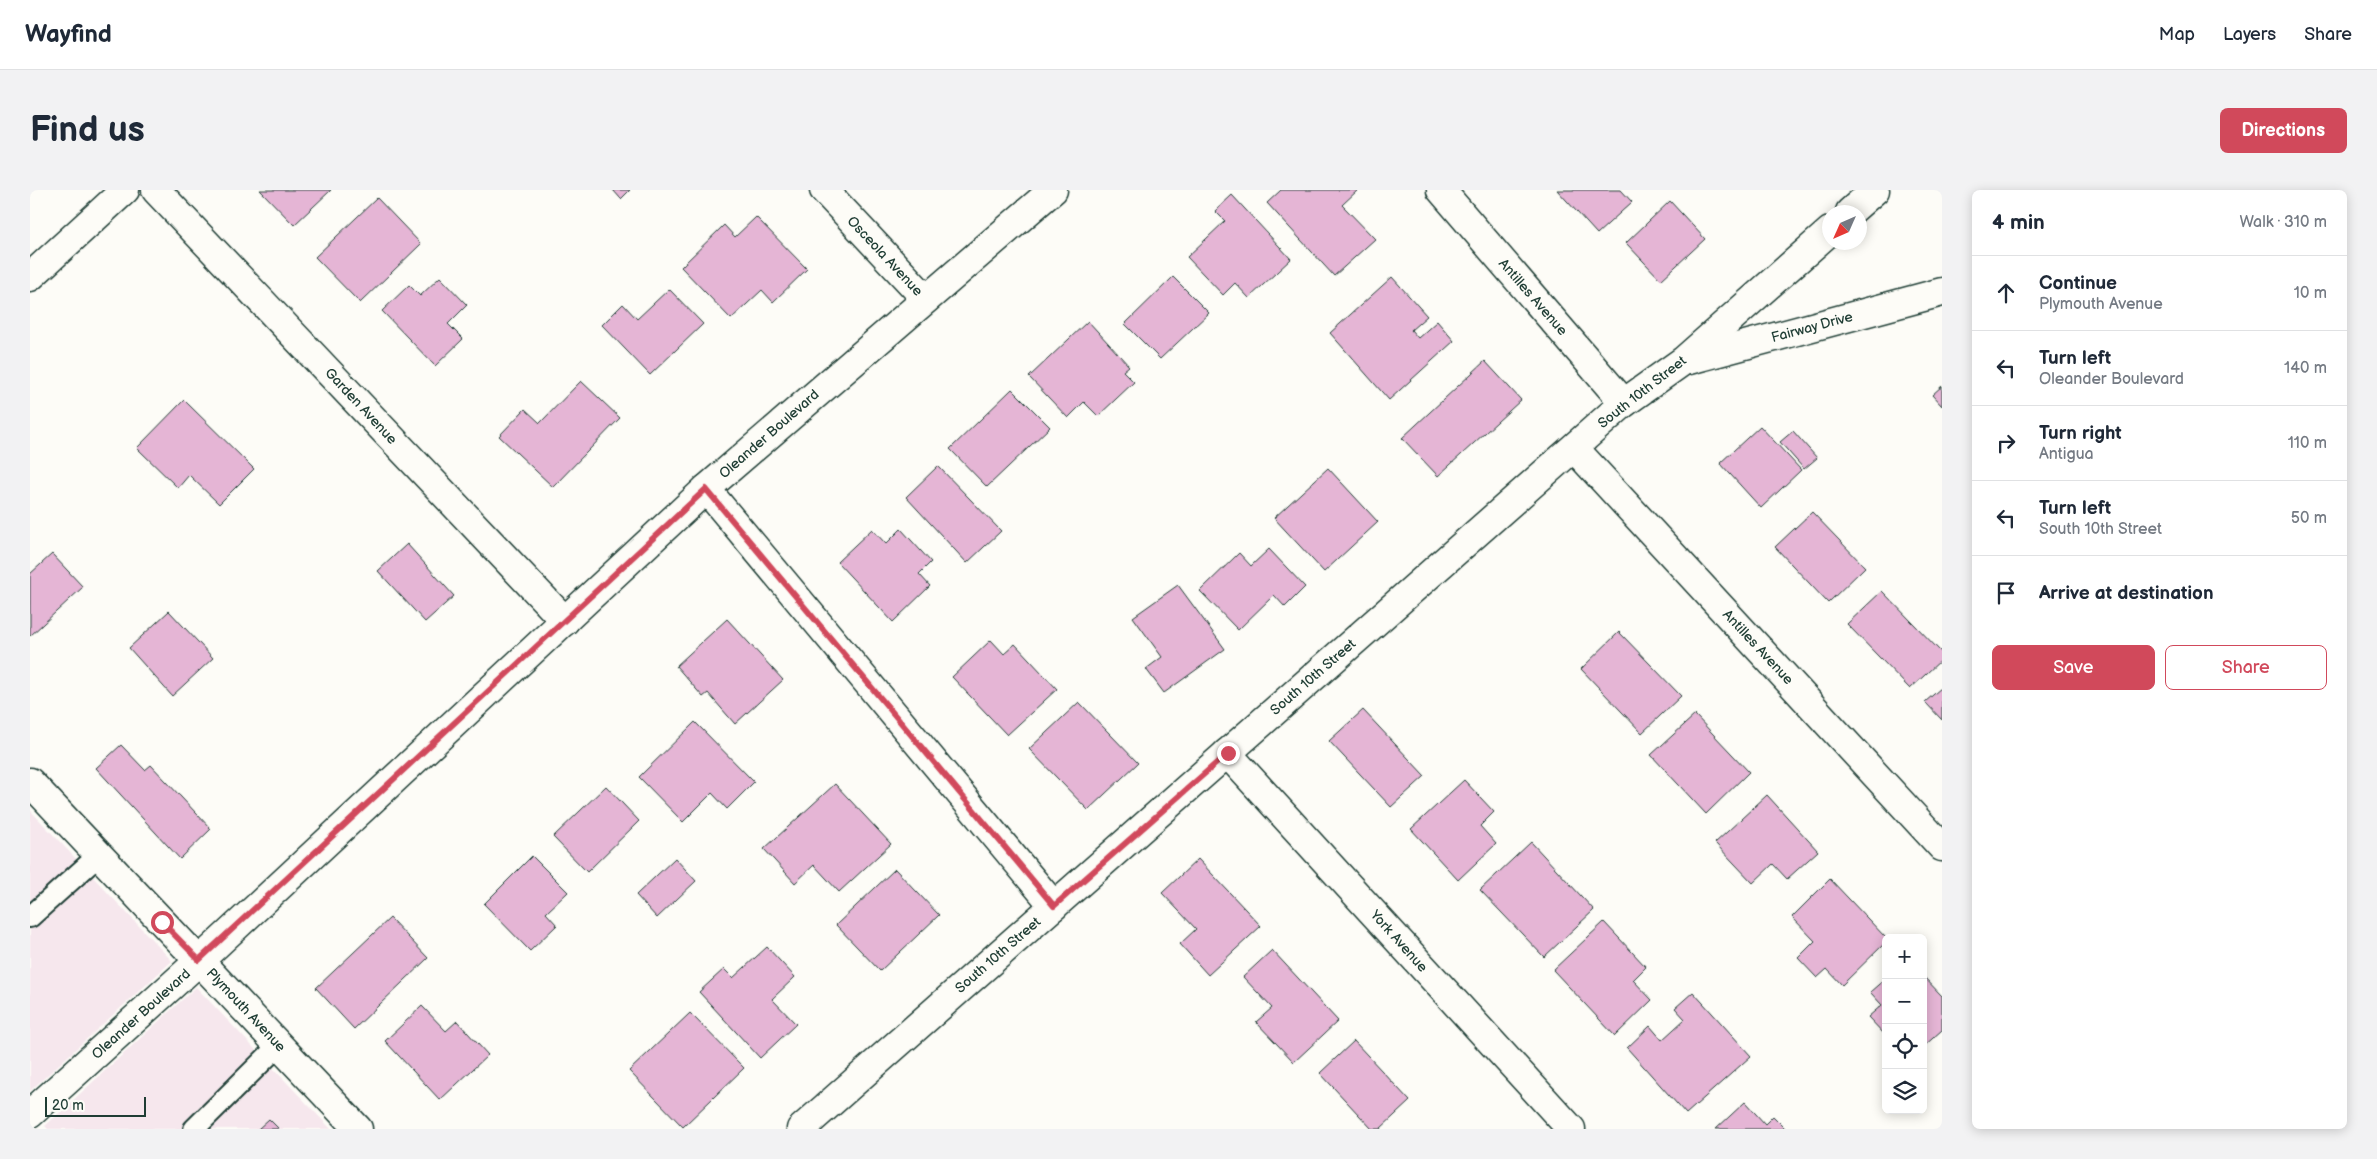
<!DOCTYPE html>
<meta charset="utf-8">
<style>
:root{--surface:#fff;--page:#f2f2f3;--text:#1f2937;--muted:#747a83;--line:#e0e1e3;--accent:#d1495b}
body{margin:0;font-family:"Balsamiq Sans",sans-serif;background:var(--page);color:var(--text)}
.controls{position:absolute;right:15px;bottom:15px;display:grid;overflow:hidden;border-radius:8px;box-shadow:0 2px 12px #0003}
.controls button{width:45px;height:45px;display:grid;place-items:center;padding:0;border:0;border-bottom:1px solid var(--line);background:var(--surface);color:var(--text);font:25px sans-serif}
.compass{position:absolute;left:1792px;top:15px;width:45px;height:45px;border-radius:50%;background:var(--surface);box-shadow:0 2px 12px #0003;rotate:225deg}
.scale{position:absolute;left:15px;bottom:12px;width:101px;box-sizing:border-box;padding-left:5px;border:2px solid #1f3d34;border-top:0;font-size:14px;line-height:18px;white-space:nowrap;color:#1f3d34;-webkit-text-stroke:4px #fdfcf7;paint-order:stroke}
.stop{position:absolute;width:15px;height:15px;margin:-11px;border:4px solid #d1495b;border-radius:50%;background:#fff}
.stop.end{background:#d1495b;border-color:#fff;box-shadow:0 1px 5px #0008}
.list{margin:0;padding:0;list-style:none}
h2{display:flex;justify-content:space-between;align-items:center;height:65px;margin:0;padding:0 20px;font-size:21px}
h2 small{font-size:16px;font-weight:400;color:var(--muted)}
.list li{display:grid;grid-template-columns:32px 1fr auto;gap:15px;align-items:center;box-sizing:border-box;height:75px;padding:0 20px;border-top:1px solid var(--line)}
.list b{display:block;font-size:19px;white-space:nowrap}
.list p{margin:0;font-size:16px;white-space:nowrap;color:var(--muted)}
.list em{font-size:16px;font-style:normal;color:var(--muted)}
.actions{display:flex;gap:10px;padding:15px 20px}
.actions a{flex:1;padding:11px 0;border:1px solid var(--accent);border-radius:8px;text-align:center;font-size:18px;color:var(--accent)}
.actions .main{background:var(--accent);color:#fff}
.icon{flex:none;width:28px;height:28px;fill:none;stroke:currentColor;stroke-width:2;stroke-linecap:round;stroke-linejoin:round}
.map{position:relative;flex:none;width:1912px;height:939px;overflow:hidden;border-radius:8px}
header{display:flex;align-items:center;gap:30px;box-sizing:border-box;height:70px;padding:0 25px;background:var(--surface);border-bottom:1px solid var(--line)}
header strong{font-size:24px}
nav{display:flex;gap:28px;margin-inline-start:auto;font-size:18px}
.intro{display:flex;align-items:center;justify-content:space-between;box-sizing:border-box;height:120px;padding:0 30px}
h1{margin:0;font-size:35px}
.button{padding:12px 22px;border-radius:8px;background:var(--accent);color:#fff;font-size:18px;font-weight:700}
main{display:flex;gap:30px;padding:0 30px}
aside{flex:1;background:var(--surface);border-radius:8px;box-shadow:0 2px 12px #0003}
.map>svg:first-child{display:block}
</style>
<header>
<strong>Wayfind</strong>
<nav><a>Map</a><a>Layers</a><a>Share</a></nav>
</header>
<div class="intro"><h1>Find us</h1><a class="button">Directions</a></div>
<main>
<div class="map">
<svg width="1912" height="939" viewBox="0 0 1912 939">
<rect width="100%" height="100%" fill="#fdfcf7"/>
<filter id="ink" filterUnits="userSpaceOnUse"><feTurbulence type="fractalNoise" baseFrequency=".02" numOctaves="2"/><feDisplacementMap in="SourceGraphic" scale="10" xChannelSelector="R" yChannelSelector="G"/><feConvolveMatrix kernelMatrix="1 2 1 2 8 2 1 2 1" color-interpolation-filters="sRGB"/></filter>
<g filter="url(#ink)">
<g fill="#f6e7ed">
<polygon points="0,620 142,771 0,901"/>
<polygon points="166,797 301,939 18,939 15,936"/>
</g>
<g fill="#e5b5d5" stroke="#1f3d34">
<polygon points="230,0 301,0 264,35"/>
<polygon points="583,0 600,0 591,9"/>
<polygon points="1251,0 1328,0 1312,15 1345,49 1304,86 1237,13"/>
<polygon points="1527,0 1591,0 1602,12 1567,44"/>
<polygon points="1202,5 1261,69 1219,108 1205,93 1193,105 1157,67 1195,31 1185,21"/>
<polygon points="347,8 391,54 330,113 285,67"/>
<polygon points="1640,11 1675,49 1631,90 1596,53"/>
<polygon points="726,27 777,79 743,112 732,100 701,129 651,77 694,35 705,47"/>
<polygon points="410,87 437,115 418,134 433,149 405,176 352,121 379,95 390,106"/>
<polygon points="1143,87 1179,123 1130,169 1095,134"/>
<polygon points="1362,87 1397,126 1381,140 1388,148 1407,131 1424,151 1359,210 1300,143"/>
<polygon points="639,99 673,134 620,185 572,135 593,114 607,129"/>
<polygon points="1058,131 1099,176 1093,181 1104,192 1068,226 1054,212 1038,228 999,187"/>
<polygon points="1455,171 1491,210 1408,286 1372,248"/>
<polygon points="551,191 590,228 523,297 469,246 495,219 510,233"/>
<polygon points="1912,196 1912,216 1902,205"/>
<polygon points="982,199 1020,237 957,297 920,259"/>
<polygon points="154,210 224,279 189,314 159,285 148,298 107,258"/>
<polygon points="1730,236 1771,280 1731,318 1690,273"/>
<polygon points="1763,241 1787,268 1774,279 1750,252"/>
<polygon points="908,276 971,341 937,373 876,307"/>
<polygon points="1298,278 1348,332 1294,382 1244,328"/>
<polygon points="1782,322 1835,377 1798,413 1745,357"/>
<polygon points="842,339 856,354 871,339 901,372 889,384 900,396 863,432 807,372"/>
<polygon points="377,354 424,406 395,432 348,381"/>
<polygon points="1239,359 1275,397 1255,417 1244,405 1208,440 1170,401 1209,363 1221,376"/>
<polygon points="22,364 53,397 0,446 0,384"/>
<polygon points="1148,395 1195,459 1134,503 1116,479 1132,467 1103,427"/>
<polygon points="1852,401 1912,463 1912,469 1880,499 1817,434"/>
<polygon points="139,421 183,468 142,506 99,458"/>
<polygon points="697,429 753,490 705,534 678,503 673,507 646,476"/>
<polygon points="1589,442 1651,506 1612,543 1551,479"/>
<polygon points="961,450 974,464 985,454 1027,499 977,545 922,487"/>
<polygon points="1912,497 1912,530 1895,512"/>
<polygon points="1049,512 1108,573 1058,620 999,559"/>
<polygon points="1333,520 1395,586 1361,617 1299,551"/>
<polygon points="1665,525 1719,582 1676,624 1621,565"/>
<polygon points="665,532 724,592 697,619 682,603 653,632 609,587"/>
<polygon points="91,555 115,580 121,575 181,639 150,669 66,578"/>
<polygon points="1434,590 1464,622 1450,636 1466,654 1428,690 1381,639"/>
<polygon points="805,594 861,654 809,702 784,675 765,693 734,659"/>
<polygon points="576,596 609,631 557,682 523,647"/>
<polygon points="1737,605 1788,661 1757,689 1743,674 1723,693 1685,653"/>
<polygon points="1501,652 1564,720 1514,767 1450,700"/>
<polygon points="502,666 538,702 516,723 527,735 500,761 454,714"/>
<polygon points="645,668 666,691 627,728 606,705"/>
<polygon points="1168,669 1231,736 1178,785 1150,754 1166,739 1132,703"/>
<polygon points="865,679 909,725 850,781 806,735"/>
<polygon points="1800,689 1856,748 1856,752 1812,795 1797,779 1787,788 1768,768 1785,751 1762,727"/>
<polygon points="360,728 398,768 324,839 286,798"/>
<polygon points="1574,732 1616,777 1603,790 1622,810 1585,846 1523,780"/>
<polygon points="737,757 765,787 742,809 766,834 730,868 669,802 694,779 703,788"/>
<polygon points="1242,760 1308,831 1264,872 1226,832 1242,818 1213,787"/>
<polygon points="1893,786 1912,806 1912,840 1893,857"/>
<polygon points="1856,788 1856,846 1838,827 1852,815 1840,802"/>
<polygon points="1663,802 1721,866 1656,924 1597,858 1620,836 1632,850 1655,829 1645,818"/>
<polygon points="392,816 416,841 427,831 458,865 410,910 355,851"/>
<polygon points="660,823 714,878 653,937 599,881"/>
<polygon points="1324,851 1380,911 1350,939 1342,939 1290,883"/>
<polygon points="1715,912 1735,934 1743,926 1756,939 1686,939"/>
<polygon points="239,929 249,939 228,939"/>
</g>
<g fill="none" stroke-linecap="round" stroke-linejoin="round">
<g stroke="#1f3d34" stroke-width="24">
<g id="service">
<polyline points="0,727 69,665"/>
<polyline points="164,939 249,855"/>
</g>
</g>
<g stroke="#1f3d34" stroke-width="31">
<g id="minor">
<polyline points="126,0 535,431"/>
<polyline points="794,0 896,109"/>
<polyline points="1411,0 1594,213"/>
<polyline points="1820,22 1845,0"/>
<polyline points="0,87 95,0"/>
<polyline points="1659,170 1912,102"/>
<polyline points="1544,258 1912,657"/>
<polyline points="676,299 1024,716"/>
<polyline points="1197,563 1541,939"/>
<polyline points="0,592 328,939"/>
<polyline points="771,939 1594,213 1653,171 1800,41"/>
</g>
</g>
<g stroke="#1f3d34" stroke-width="31">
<polyline id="secondary" points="0,924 169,771 676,299 1023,0"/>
</g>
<use href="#service" stroke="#fdfcf7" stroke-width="20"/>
<use href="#minor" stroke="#fdfcf7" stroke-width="28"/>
<use href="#secondary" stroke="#fdfcf7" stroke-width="28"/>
</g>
</g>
<g fill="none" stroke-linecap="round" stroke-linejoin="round" filter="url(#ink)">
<polyline stroke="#d1495b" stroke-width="6" points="132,732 169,770 676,299 1024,716 1198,563"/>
</g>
<g text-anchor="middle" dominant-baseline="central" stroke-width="4.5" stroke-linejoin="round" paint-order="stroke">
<g font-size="14" fill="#1f3d34" stroke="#fdfcf7">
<text transform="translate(855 66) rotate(47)">Osceola Avenue</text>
<text transform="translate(1503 107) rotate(49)">Antilles Avenue</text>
<text transform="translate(1782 137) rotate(-15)">Fairway Drive</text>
<text transform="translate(1612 202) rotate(-38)">South 10th Street</text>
<text transform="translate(331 216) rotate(47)">Garden Avenue</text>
<text transform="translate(739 244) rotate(-41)">Oleander Boulevard</text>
<text transform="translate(1728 457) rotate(47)">Antilles Avenue</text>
<text transform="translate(1283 487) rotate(-41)">South 10th Street</text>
<text transform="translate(1369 751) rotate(48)">York Avenue</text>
<text transform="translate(968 765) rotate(-41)">South 10th Street</text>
<text transform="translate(216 820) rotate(47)">Plymouth Avenue</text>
<text transform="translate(111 824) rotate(-42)">Oleander Boulevard</text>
</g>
</g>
</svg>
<div class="controls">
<button>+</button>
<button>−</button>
<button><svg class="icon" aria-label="locate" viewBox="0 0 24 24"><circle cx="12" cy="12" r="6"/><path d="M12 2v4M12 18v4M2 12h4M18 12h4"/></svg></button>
<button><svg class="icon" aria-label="layers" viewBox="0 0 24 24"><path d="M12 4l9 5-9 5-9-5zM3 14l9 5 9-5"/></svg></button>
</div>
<svg class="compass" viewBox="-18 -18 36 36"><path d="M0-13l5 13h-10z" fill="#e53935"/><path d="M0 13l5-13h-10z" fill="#747a83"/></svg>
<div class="scale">20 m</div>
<div class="stop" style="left:132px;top:732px"></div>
<div class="stop end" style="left:1198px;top:563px"></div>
</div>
<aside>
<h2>4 min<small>Walk · 310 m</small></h2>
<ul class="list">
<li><svg class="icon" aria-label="ahead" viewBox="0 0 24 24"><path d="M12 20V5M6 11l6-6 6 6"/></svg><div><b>Continue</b><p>Plymouth Avenue</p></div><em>10 m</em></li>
<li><svg class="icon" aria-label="left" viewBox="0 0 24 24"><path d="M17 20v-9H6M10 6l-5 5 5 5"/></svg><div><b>Turn left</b><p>Oleander Boulevard</p></div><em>140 m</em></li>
<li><svg class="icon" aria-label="right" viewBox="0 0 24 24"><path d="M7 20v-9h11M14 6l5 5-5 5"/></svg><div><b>Turn right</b><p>Antigua</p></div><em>110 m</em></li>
<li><svg class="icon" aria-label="left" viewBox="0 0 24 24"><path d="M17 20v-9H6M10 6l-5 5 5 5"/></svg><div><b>Turn left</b><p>South 10th Street</p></div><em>50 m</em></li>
<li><svg class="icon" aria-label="arrive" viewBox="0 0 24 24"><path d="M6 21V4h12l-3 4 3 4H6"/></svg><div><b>Arrive at destination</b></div></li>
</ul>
<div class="actions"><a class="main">Save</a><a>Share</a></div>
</aside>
</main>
